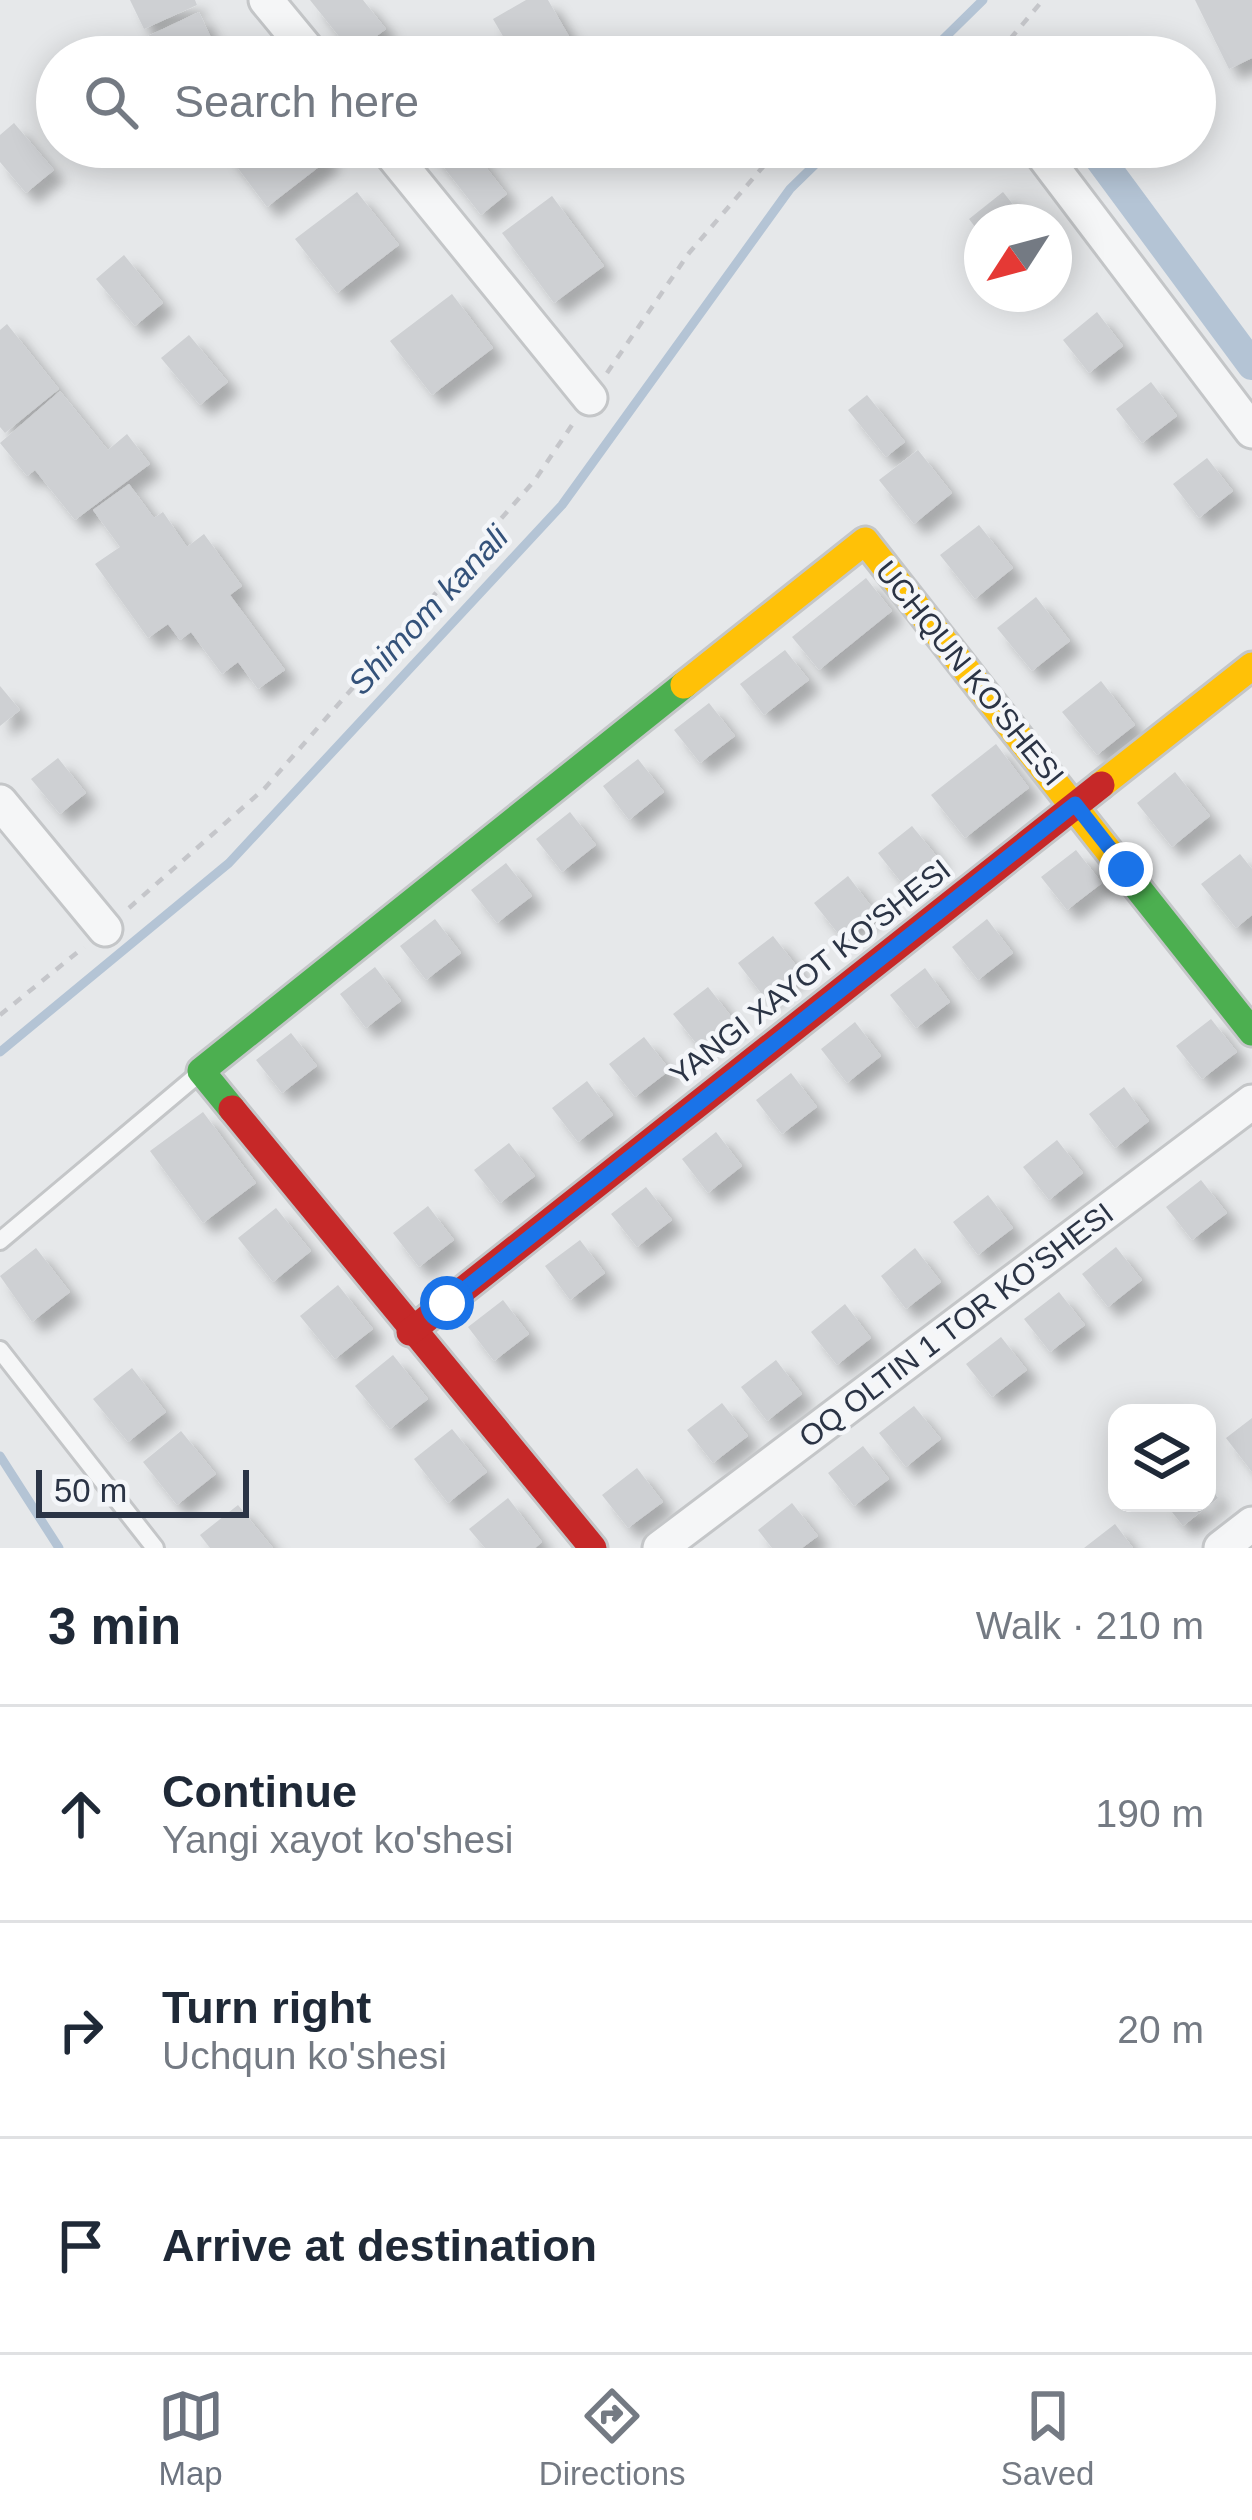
<!DOCTYPE html>
<meta charset="utf-8">
<style>
:root{--surface:#fff;--page:#f2f2f3;--text:#1f2937;--muted:#747a83;--line:#e0e1e3;--accent:#6c737f}
body{margin:0;font-family:Helvetica,sans-serif;background:var(--page);color:var(--text)}
.controls{position:absolute;right:36px;bottom:36px;display:grid;overflow:hidden;border-radius:24px;box-shadow:0 6px 30px #0003}
.controls button{width:108px;height:108px;display:grid;place-items:center;padding:0;border:0;border-bottom:3px solid var(--line);background:var(--surface);color:var(--text);font:60px sans-serif}
.compass{position:absolute;left:964px;top:204px;width:108px;height:108px;border-radius:50%;background:var(--surface);box-shadow:0 6px 30px #0003;rotate:234deg}
.scale{position:absolute;left:36px;bottom:30px;width:213px;box-sizing:border-box;padding-left:12px;border:6px solid #2b3445;border-top:0;font-size:33px;line-height:42px;white-space:nowrap;color:#2b3445;-webkit-text-stroke:9px #f4f6f9;paint-order:stroke}
.stop{position:absolute;width:36px;height:36px;margin:-27px;border:9px solid #1a73e8;border-radius:50%;background:#fff}
.stop.end{background:#1a73e8;border-color:#fff;box-shadow:0 3px 12px #0008}
.list{margin:0;padding:0;list-style:none}
h2{display:flex;justify-content:space-between;align-items:center;height:156px;margin:0;padding:0 48px;font-size:51px}
h2 small{font-size:39px;font-weight:400;color:var(--muted)}
.list li{display:grid;grid-template-columns:78px 1fr auto;gap:36px;align-items:center;box-sizing:border-box;height:216px;padding:0 48px;border-top:3px solid var(--line)}
.list b{display:block;font-size:45px;white-space:nowrap}
.list p{margin:0;font-size:39px;white-space:nowrap;color:var(--muted)}
.list em{font-size:39px;font-style:normal;color:var(--muted)}
.icon{flex:none;width:66px;height:66px;fill:none;stroke:currentColor;stroke-width:2;stroke-linecap:round;stroke-linejoin:round}
.map{position:relative;flex:none;width:1252px;height:1548px;overflow:hidden}
.search{position:absolute;background:var(--surface);box-shadow:0 6px 30px #0003;left:36px;right:36px;top:36px;height:132px;display:flex;align-items:center;gap:30px;box-sizing:border-box;padding:0 42px;border-radius:66px;color:var(--muted);font-size:45px}
.sheet{height:804px;background:var(--surface)}
nav{display:flex;justify-content:space-around;align-items:center;box-sizing:border-box;height:168px;border-top:3px solid var(--line);background:var(--surface);font-size:33px;color:var(--muted)}
nav a{display:grid;justify-items:center;gap:6px}
nav .on{color:var(--accent)}
.map>svg:first-child{display:block}
</style>
<div class="map">
<svg width="1252" height="1548" viewBox="0 0 1252 1548">
<defs>
<filter id="shadow"><feDropShadow dx="11" dy="11" stdDeviation="6" flood-color="#0004"/></filter>
</defs>
<rect width="100%" height="100%" fill="#e6e8ea"/>
<g fill="none" stroke-linecap="round" stroke-linejoin="round">
<g stroke="#b4c4d5" stroke-width="9">
<polyline points="925,57 983,0"/>
<polyline points="0,1052 229,863 562,505 790,189 833,147"/>
<polyline points="0,1456 59,1548"/>
</g>
<polyline stroke="#b4c4d5" stroke-width="30" points="1091,147 1252,365"/>
</g>
<g fill="#ced0d3" filter="url(#shadow)">
<polygon points="130,0 195,0 197,5 144,29"/>
<polygon points="310,0 363,0 386,29 353,54"/>
<polygon points="526,0 548,0 581,57 515,57 493,19"/>
<polygon points="1195,0 1252,0 1252,58 1229,69"/>
<polygon points="199,12 220,57 156,57 146,37"/>
<polygon points="14,123 54,170 26,193 0,162 0,135"/>
<polygon points="233,147 320,147 329,159 267,207 226,152"/>
<polygon points="428,147 470,147 507,194 481,215"/>
<polygon points="357,192 399,245 337,293 295,239"/>
<polygon points="1003,192 1027,222 982,222 982,236 969,219"/>
<polygon points="552,196 604,266 554,303 502,233"/>
<polygon points="124,255 163,303 135,326 96,279"/>
<polygon points="452,294 493,348 432,395 390,341"/>
<polygon points="1097,312 1123,346 1089,373 1063,340"/>
<polygon points="7,324 59,389 5,433 0,427 0,330"/>
<polygon points="189,335 228,382 200,405 161,358"/>
<polygon points="1151,382 1177,416 1142,443 1116,409"/>
<polygon points="60,391 108,450 127,434 150,464 75,520 35,470 27,476 0,443"/>
<polygon points="867,395 905,442 886,457 848,410"/>
<polygon points="918,450 952,493 914,524 879,480"/>
<polygon points="1207,458 1233,491 1199,518 1173,484"/>
<polygon points="129,484 154,518 163,512 187,547 204,534 242,586 230,595 285,670 258,689 238,662 222,674 191,632 180,640 168,624 148,638 95,564 120,547 93,510"/>
<polygon points="979,525 1013,568 975,599 940,555"/>
<polygon points="866,578 892,611 819,670 792,637"/>
<polygon points="1036,597 1070,641 1032,671 997,628"/>
<polygon points="785,650 809,680 764,715 740,684"/>
<polygon points="1101,681 1135,725 1097,755 1062,712"/>
<polygon points="0,686 20,710 0,726"/>
<polygon points="709,703 735,736 700,763 674,730"/>
<polygon points="996,744 1029,788 965,838 931,795"/>
<polygon points="58,758 86,793 60,814 31,779"/>
<polygon points="638,759 664,792 629,820 603,786"/>
<polygon points="1175,772 1210,816 1172,847 1137,803"/>
<polygon points="570,812 596,845 562,872 536,839"/>
<polygon points="912,826 939,859 904,886 878,853"/>
<polygon points="1076,850 1102,883 1067,910 1041,877"/>
<polygon points="1240,854 1252,869 1252,915 1236,928 1201,884"/>
<polygon points="506,863 532,896 497,923 471,890"/>
<polygon points="848,876 874,910 840,936 814,903"/>
<polygon points="435,919 461,953 426,980 400,946"/>
<polygon points="987,919 1013,953 978,980 952,947"/>
<polygon points="773,936 799,969 764,997 738,963"/>
<polygon points="375,967 401,1001 366,1028 340,994"/>
<polygon points="925,968 950,1002 916,1028 890,995"/>
<polygon points="708,987 734,1020 699,1047 673,1014"/>
<polygon points="1211,1019 1237,1052 1202,1079 1176,1046"/>
<polygon points="855,1022 881,1056 847,1083 821,1049"/>
<polygon points="291,1033 317,1066 282,1093 256,1060"/>
<polygon points="644,1037 670,1070 635,1097 609,1064"/>
<polygon points="791,1073 817,1107 782,1134 756,1100"/>
<polygon points="587,1081 613,1115 578,1142 552,1108"/>
<polygon points="1124,1087 1149,1121 1115,1148 1089,1114"/>
<polygon points="203,1112 256,1183 203,1223 150,1151"/>
<polygon points="716,1132 742,1166 708,1193 682,1159"/>
<polygon points="1057,1140 1083,1173 1049,1200 1023,1167"/>
<polygon points="509,1143 535,1176 500,1203 474,1170"/>
<polygon points="1201,1180 1227,1213 1192,1240 1166,1207"/>
<polygon points="646,1187 672,1220 637,1247 611,1214"/>
<polygon points="988,1195 1013,1228 978,1255 953,1222"/>
<polygon points="428,1206 454,1240 419,1267 393,1233"/>
<polygon points="276,1208 311,1251 273,1282 238,1238"/>
<polygon points="580,1240 605,1273 570,1300 545,1266"/>
<polygon points="1116,1247 1142,1280 1108,1307 1082,1274"/>
<polygon points="36,1248 70,1292 32,1322 0,1276"/>
<polygon points="915,1248 941,1282 906,1309 881,1276"/>
<polygon points="338,1285 373,1329 335,1359 300,1316"/>
<polygon points="1059,1292 1085,1325 1050,1352 1024,1319"/>
<polygon points="503,1300 529,1334 494,1361 468,1327"/>
<polygon points="845,1304 871,1338 837,1365 811,1332"/>
<polygon points="1001,1337 1027,1370 992,1397 966,1364"/>
<polygon points="393,1355 428,1399 390,1429 355,1386"/>
<polygon points="776,1360 802,1394 767,1421 741,1387"/>
<polygon points="132,1368 166,1412 128,1442 93,1399"/>
<polygon points="722,1403 748,1436 713,1463 687,1430"/>
<polygon points="914,1406 941,1439 906,1467 879,1433"/>
<polygon points="1252,1418 1252,1472 1226,1438"/>
<polygon points="452,1429 487,1472 448,1503 414,1459"/>
<polygon points="181,1431 216,1474 177,1505 143,1462"/>
<polygon points="863,1446 889,1479 854,1506 828,1473"/>
<polygon points="637,1468 663,1502 628,1528 602,1495"/>
<polygon points="1207,1484 1218,1498 1183,1526 1165,1503 1207,1503"/>
<polygon points="508,1498 542,1542 535,1548 485,1548 469,1529"/>
<polygon points="792,1503 818,1536 802,1548 772,1548 758,1530"/>
<polygon points="238,1505 273,1548 210,1548 200,1535"/>
<polygon points="1115,1524 1133,1548 1084,1548"/>
</g>
<g fill="none" stroke-linecap="round" stroke-linejoin="round">
<g stroke="#c4c6c8" stroke-width="22">
<g id="lane">
<polyline points="0,1241 201,1072"/>
<polyline points="0,1350 155,1548"/>
</g>
</g>
<g stroke="#c4c6c8" stroke-width="39">
<g id="street">
<polyline points="266,0 313,57"/>
<polyline points="386,147 590,398"/>
<polyline points="1043,155 1252,431"/>
<polyline points="0,802 105,929"/>
<polyline points="660,1548 1252,1102"/>
<polyline points="1221,1548 1252,1524"/>
</g>
</g>
<g stroke="#c4c6c8" stroke-width="33">
<g id="fast">
<polyline points="1118,863 1252,1032"/>
<polyline points="232,1109 201,1071 684,685"/>
</g>
</g>
<g stroke="#c4c6c8" stroke-width="33">
<g id="slow">
<polyline points="684,685 865,541 1118,863"/>
<polyline points="1101,785 1252,666"/>
</g>
</g>
<g stroke="#c4c6c8" stroke-width="33">
<g id="jam">
<polyline points="232,1109 593,1548"/>
<polyline points="410,1332 1101,785"/>
</g>
</g>
<g stroke="#c5c6ca" stroke-width="4.5" stroke-dasharray="9 9" stroke-linecap="butt">
<polyline points="1009,57 1011,38 1043,0"/>
<polyline points="607,373 689,253 780,147"/>
<polyline points="129,908 265,788 535,480 574,422"/>
<polyline points="0,1015 84,947"/>
</g>
<use href="#lane" stroke="#f5f6f7" stroke-width="16"/>
<use href="#street" stroke="#f5f6f7" stroke-width="33"/>
<use href="#fast" stroke="#4caf50" stroke-width="27"/>
<use href="#slow" stroke="#ffc107" stroke-width="27"/>
<use href="#jam" stroke="#c62828" stroke-width="27"/>
</g>
<g fill="none" stroke-linecap="round" stroke-linejoin="round">
<polyline stroke="#1a73e8" stroke-width="15" points="447,1303 1075,804 1126,869"/>
</g>
<g text-anchor="middle" dominant-baseline="central" stroke-width="9" stroke-linejoin="round" paint-order="stroke">
<g font-size="30" fill="#2b3445" stroke="#f4f6f9">
<text transform="translate(970 673) rotate(51)">UCHQUN KO'SHESI</text>
<text transform="translate(810 972) rotate(-38)">YANGI XAYOT KO'SHESI</text>
<text transform="translate(956 1325) rotate(-37)">OQ OLTIN 1 TOR KO'SHESI</text>
</g>
<g font-size="33" font-style="italic" fill="#34527a" stroke="#f4f6f9">
<text transform="translate(428 610) rotate(-47)">Shimom kanali</text>
</g>
</g>
</svg>
<div class="controls">
<button><svg class="icon" aria-label="layers" viewBox="0 0 24 24"><path d="M12 4l9 5-9 5-9-5zM3 14l9 5 9-5"/></svg></button>
</div>
<svg class="compass" viewBox="-18 -18 36 36"><path d="M0-13l5 13h-10z" fill="#e53935"/><path d="M0 13l5-13h-10z" fill="#747a83"/></svg>
<div class="scale">50 m</div>
<div class="stop" style="left:447px;top:1303px"></div>
<div class="stop end" style="left:1126px;top:869px"></div>
<div class="search"><svg class="icon" aria-label="search" viewBox="0 0 24 24"><circle cx="10" cy="10" r="6"/><path d="M15 15l6 6"/></svg>Search here</div>
</div>
<section class="sheet">
<h2>3 min<small>Walk · 210 m</small></h2>
<ul class="list">
<li><svg class="icon" aria-label="ahead" viewBox="0 0 24 24"><path d="M12 20V5M6 11l6-6 6 6"/></svg><div><b>Continue</b><p>Yangi xayot ko'shesi</p></div><em>190 m</em></li>
<li><svg class="icon" aria-label="right" viewBox="0 0 24 24"><path d="M7 20v-9h11M14 6l5 5-5 5"/></svg><div><b>Turn right</b><p>Uchqun ko'shesi</p></div><em>20 m</em></li>
<li><svg class="icon" aria-label="arrive" viewBox="0 0 24 24"><path d="M6 21V4h12l-3 4 3 4H6"/></svg><div><b>Arrive at destination</b></div></li>
</ul>
</section>
<nav>
<a class="on"><svg class="icon" aria-label="map" viewBox="0 0 24 24"><path d="M3 6l6-2 6 2 6-2v14l-6 2-6-2-6 2zM9 4v14M15 6v14"/></svg>Map</a>
<a><svg class="icon" aria-label="directions" viewBox="0 0 24 24"><path d="M12 3l9 9-9 9-9-9zM9 14v-3h6M13 9l2 2-2 2"/></svg>Directions</a>
<a><svg class="icon" aria-label="saved" viewBox="0 0 24 24"><path d="M7 4h10v16l-5-4-5 4z"/></svg>Saved</a>
</nav>
